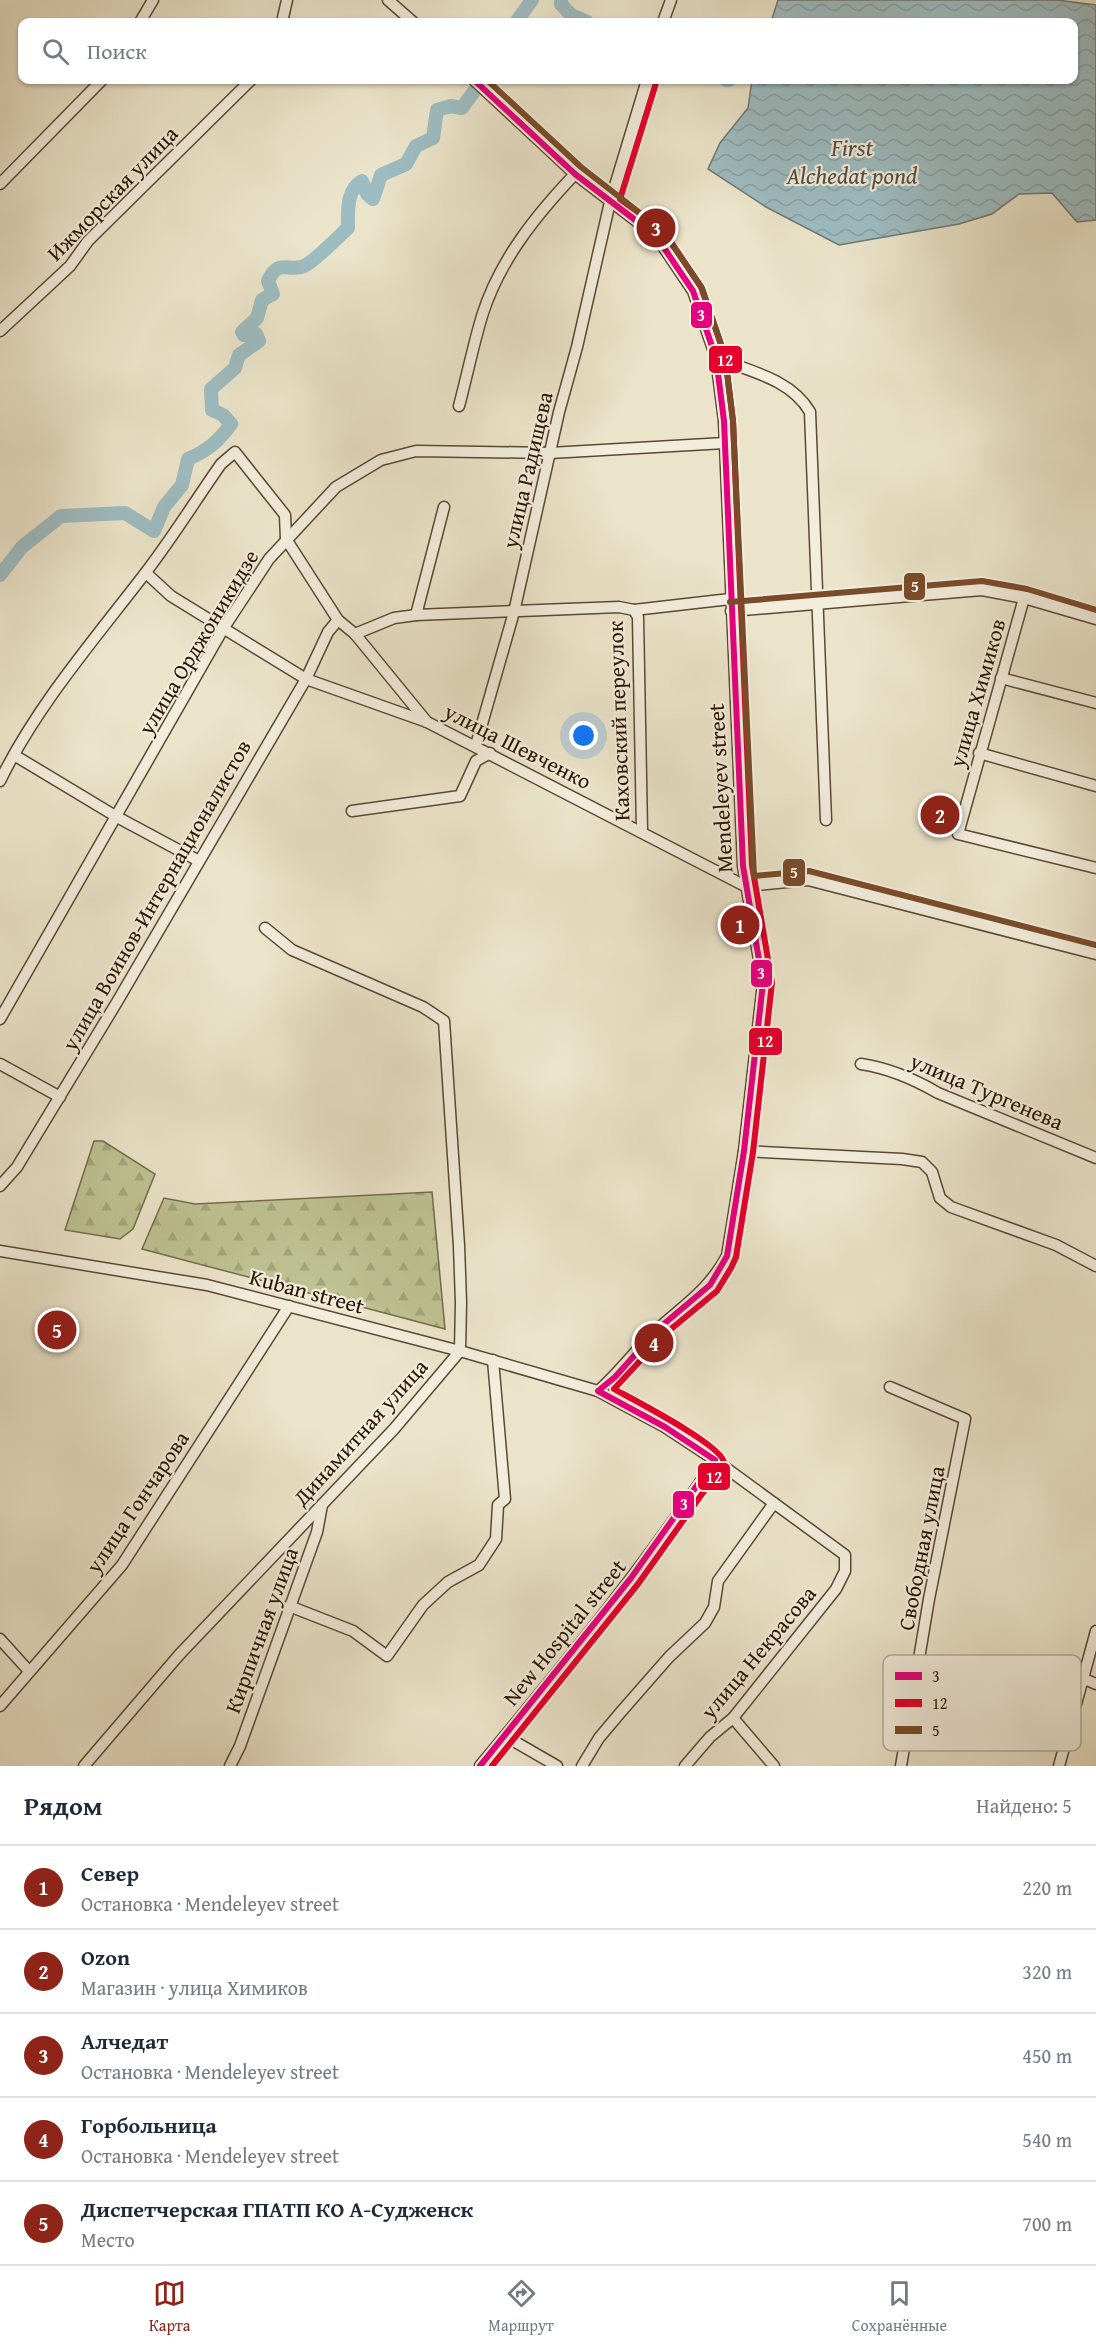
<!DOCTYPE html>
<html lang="ru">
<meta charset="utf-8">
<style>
:root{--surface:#fff;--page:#f2f2f3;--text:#1f2937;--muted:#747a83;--line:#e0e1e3;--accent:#8f2418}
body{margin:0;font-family:"Gentium Book Plus",serif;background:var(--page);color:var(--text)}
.you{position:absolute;left:584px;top:736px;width:21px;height:21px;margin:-15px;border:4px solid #fff;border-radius:50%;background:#1a73e8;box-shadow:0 0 0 9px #1a73e833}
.badge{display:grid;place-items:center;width:39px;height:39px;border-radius:50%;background:var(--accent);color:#fff;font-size:20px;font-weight:700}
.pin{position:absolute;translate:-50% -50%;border:3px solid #fff;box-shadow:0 2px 6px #0006}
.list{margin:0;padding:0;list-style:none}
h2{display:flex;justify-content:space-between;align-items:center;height:78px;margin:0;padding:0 24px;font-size:26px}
h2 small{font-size:20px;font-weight:400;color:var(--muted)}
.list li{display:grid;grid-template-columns:39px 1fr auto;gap:18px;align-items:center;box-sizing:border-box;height:84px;padding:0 24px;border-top:2px solid var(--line)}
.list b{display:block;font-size:22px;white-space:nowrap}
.list p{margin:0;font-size:20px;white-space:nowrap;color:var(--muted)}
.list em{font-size:20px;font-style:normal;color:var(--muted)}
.icon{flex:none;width:33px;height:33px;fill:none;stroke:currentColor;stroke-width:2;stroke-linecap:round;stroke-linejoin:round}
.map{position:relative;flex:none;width:1096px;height:1766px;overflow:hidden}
.search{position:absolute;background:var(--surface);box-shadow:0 2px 4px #0004;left:18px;right:18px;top:18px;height:66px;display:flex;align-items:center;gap:15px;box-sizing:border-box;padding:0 21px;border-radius:12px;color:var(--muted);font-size:22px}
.sheet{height:498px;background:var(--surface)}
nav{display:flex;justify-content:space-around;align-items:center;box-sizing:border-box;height:84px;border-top:2px solid var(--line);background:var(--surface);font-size:16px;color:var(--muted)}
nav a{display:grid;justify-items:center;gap:3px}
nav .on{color:var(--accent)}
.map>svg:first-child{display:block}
</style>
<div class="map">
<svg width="1096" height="1766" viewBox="0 0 1096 1766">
<defs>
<pattern id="forest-firs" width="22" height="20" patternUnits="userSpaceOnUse" patternTransform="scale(1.5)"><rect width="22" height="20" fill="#bec292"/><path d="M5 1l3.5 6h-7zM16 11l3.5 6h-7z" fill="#a3a67c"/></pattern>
<pattern id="water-waves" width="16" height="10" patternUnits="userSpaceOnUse" patternTransform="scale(1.5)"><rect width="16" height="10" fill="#9dbcc1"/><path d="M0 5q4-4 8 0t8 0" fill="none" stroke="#87a1a4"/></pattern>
</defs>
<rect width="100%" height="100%" fill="#ebe4ca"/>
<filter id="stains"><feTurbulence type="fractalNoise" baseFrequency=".00333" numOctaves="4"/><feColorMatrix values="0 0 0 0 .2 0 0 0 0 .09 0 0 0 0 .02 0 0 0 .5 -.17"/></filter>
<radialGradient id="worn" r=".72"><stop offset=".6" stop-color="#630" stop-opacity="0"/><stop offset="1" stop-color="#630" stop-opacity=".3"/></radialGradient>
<g fill="url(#forest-firs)" stroke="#746b49" stroke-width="1.5">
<polygon points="94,1141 103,1141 155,1174 133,1229 120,1239 65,1230"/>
<polygon points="432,1192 445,1329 142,1249 164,1198 195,1204"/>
</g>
<polygon fill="url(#water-waves)" stroke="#6f7974" stroke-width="1.5" points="778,0 1057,0 1096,5 1096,220 1077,222 1052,193 1019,194 992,214 959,224 839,245 766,207 708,169 720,143 748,108 752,80 1074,80 1074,22 771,22"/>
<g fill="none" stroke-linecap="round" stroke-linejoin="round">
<g stroke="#9dbcc1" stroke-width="14">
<polyline points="561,0 561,4 571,15 587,22"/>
<polyline points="516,22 532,0"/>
<polyline points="726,80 729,80"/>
<path d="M0,575L22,547L61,516L125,513L154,531L164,507L182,485L188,459C207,451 219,441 231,424L223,415L212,410L211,389L235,368L239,355L259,341L256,334L244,335L242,332L257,318L262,300L273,294L268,281C279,257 288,273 304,266C314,262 339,236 348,228C348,212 346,190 362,181L367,194L373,199L381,175L406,164L416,146L433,138L437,110L451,106L462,108L475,90"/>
</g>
<g stroke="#5b4832" stroke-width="13">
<g id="minor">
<polyline points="388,0 413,22"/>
<polyline points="140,22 153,0"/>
<polyline points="282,22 287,0"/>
<polyline points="663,22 671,0"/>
<path d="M474,80L575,174L656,236L693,291L716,358L724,421L743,866L763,983L744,1151L727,1256C709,1289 687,1303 660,1327C638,1346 621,1371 598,1391"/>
<polyline points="0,184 102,80"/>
<polyline points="0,331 70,266 88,241 251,80"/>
<path d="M716,358C749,371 791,379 810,412L826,820"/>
<path d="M459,406C467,376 473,346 482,316C499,261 536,215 575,174"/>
<polyline points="146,573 171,596 306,679 427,722"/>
<polyline points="1024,598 958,834 1096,868"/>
<polyline points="634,610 638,617 642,831"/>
<polyline points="731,611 982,590 1024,598 1096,619"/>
<polyline points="416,615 444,507"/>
<polyline points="355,634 394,618 416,615 619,607 634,610 730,599"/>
<polyline points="1001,678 1096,703"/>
<polyline points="476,745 514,612 559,412 577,347 610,202 647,80"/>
<polyline points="979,753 1096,786"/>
<polyline points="14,755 117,817 199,861"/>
<path d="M0,781C36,707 93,641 143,576C171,540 195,501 221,464L235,452L285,515L286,539L338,620L355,634L427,722L745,886"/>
<polyline points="352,811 460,796 476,761 490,753"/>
<polyline points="745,886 808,880 1096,954"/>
<polyline points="0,1019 223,629 269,559 336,487 381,460 416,451 550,453 725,443"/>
<polyline points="0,1064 60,1097"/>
<path d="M861,1064C888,1068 914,1079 938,1093L1096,1158"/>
<polyline points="744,1151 902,1159 922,1162 932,1172 940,1198 951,1207 1056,1245 1096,1266"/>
<polyline points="0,1186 17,1167 117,1002 306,679 328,632 338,620"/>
<polyline points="0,1251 207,1285 460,1351 598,1391 665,1427 715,1460 845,1555 845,1571 836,1589 733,1718 710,1737 685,1766"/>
<polyline points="890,1387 965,1419 929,1599 901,1766"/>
<polyline points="289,1606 353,1631 387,1656 423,1605 448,1582 479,1565 496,1539 498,1505 505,1499 493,1360"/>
<polyline points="0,1639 28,1670"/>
<polyline points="1084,1679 1096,1684"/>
<polyline points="0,1706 122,1565 289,1306"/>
<polyline points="733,1718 774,1766"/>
<polyline points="505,1736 557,1766"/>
<polyline points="84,1766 179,1655 394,1429 460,1351 461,1302 459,1246 444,1021 423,1007 292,950 265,928"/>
<polyline points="230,1766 240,1746 317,1532 322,1505"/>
<path d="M480,1766C563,1666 643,1569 715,1460"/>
<polyline points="582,1766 599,1738 620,1713 669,1657 705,1623 714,1607 718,1581 774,1503"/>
<polyline points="1059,1766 1096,1631"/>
</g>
</g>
<use href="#minor" stroke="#f2eddd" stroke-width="10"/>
<g stroke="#f2eddd" stroke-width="10">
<polyline id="bus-1" points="474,80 575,174 656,236 693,291 716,358 724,421 743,866 763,983 744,1151 727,1256 710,1285 659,1328 615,1377 598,1391 665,1427 715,1460 631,1578 480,1766"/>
</g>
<g stroke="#f2eddd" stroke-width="10">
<path id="bus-2" d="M492,1766L638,1584L724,1463C724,1446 632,1399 614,1389L665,1334L717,1291L731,1268L736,1257L753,1152L772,983L752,865L733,421L725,356L701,287L663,230L620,199L656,83"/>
</g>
<g stroke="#f2eddd" stroke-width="10">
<g id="bus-3">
<polyline points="487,80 581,167 663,231 702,288 725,356 733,421 754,876 809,871 1096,945"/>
<polyline points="730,602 982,581 1027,589 1096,610"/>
</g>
</g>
<use href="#bus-1" stroke="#e5007d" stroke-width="6"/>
<use href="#bus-2" stroke="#e4002b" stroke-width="6"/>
<use href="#bus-3" stroke="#7a4b2a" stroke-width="6"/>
</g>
<g text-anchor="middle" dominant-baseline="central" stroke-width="4.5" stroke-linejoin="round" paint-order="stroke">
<g font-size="22" fill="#2b1400" stroke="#f2eddd">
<text transform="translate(112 193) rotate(-46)">Ижморская улица</text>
<text transform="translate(527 470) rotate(-77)">улица Радищева</text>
<text transform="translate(198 642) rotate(-59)">улица Орджоникидзе</text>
<text transform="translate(977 693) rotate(-74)">улица Химиков</text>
<text transform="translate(618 721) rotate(-92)">Каховский переулок</text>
<text transform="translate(518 746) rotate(27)">улица Шевченко</text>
<text transform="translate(720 788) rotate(-93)">Mendeleyev street</text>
<text transform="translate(156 895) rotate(-60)">улица Воинов-Интернационалистов</text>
<text transform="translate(987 1091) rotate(23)">улица Тургенева</text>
<text transform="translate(307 1291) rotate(15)">Kuban street</text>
<text transform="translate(360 1432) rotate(-48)">Динамитная улица</text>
<text transform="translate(137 1502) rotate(-56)">улица Гончарова</text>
<text transform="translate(921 1548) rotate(-79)">Свободная улица</text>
<text transform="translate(261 1630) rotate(-70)">Кирпичная улица</text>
<text transform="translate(564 1632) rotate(-51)">New Hospital street</text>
<text transform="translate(758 1652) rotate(-50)">улица Некрасова</text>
</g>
<g font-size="24" font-style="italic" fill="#534f44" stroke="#f2eddd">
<text x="852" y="147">First<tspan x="852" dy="28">Alchedat pond</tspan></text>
</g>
</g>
<rect x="883" y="1655" width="198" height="96" rx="9" fill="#f2eddd" stroke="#b6ac9b" stroke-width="1.5"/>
<rect x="895" y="1672" width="27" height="8" fill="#e5007d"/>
<rect x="895" y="1699" width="27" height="8" fill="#e4002b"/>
<rect x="895" y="1726" width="27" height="8" fill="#7a4b2a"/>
<g font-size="16" fill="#2b1400">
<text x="932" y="1682">3</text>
<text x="932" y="1709">12</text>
<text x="932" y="1736">5</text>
</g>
<g stroke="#f2eddd" stroke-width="2">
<rect x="690" y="301" width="23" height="28" rx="6" fill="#e5007d"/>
<rect x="708" y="345" width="35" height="29" rx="6" fill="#e4002b"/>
<rect x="903" y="572" width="23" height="29" rx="6" fill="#7a4b2a"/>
<rect x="782" y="858" width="24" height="29" rx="6" fill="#7a4b2a"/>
<rect x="750" y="959" width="23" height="29" rx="6" fill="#e5007d"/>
<rect x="748" y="1027" width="35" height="29" rx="6" fill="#e4002b"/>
<rect x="697" y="1462" width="34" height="29" rx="6" fill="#e4002b"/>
<rect x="672" y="1490" width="23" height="29" rx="6" fill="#e5007d"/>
</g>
<g font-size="16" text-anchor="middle" font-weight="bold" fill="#fff">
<text x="701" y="321">3</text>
<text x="725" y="366">12</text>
<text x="915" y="592">5</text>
<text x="794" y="878">5</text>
<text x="761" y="979">3</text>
<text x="765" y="1047">12</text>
<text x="714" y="1483">12</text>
<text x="684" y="1510">3</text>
</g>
<rect width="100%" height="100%" filter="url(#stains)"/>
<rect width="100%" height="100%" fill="url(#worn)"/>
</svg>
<div class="you"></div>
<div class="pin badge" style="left:740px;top:925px">1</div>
<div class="pin badge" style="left:940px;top:815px">2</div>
<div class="pin badge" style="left:656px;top:228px">3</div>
<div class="pin badge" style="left:654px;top:1343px">4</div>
<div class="pin badge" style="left:57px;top:1330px">5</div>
<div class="search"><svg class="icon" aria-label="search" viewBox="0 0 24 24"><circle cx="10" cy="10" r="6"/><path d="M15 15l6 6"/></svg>Поиск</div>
</div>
<section class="sheet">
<h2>Рядом<small>Найдено: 5</small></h2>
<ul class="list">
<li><span class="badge">1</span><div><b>Север</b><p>Остановка · Mendeleyev street</p></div><em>220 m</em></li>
<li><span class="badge">2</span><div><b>Ozon</b><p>Магазин · улица Химиков</p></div><em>320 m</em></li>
<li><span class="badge">3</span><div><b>Алчедат</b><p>Остановка · Mendeleyev street</p></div><em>450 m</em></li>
<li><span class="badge">4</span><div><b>Горбольница</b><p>Остановка · Mendeleyev street</p></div><em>540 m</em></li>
<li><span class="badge">5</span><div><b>Диспетчерская ГПАТП КО А-Судженск</b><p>Место</p></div><em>700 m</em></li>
</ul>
</section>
<nav>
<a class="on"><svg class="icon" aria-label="map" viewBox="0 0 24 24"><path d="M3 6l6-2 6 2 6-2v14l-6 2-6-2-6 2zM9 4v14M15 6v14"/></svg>Карта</a>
<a><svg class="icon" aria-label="directions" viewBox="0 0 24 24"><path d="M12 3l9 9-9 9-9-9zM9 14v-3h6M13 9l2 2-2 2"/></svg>Маршрут</a>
<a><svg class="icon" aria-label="saved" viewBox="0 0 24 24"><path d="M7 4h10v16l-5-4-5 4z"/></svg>Сохранённые</a>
</nav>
